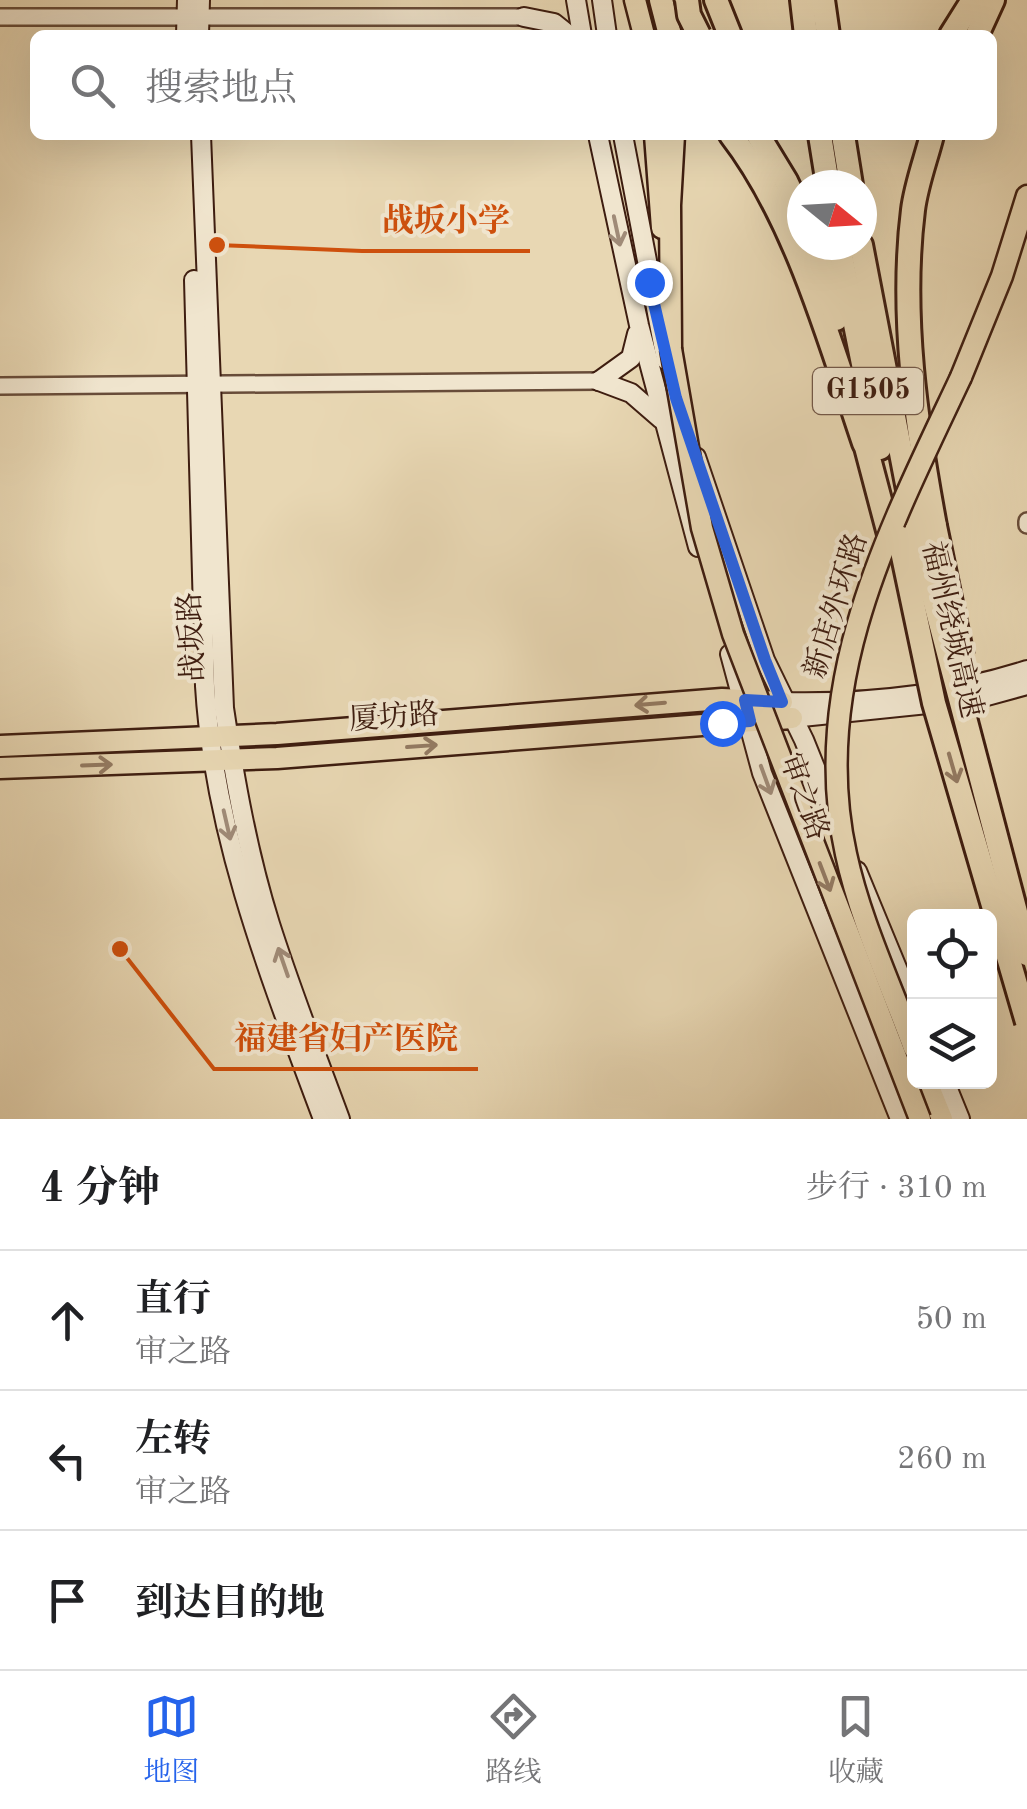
<!DOCTYPE html>
<html lang="zh">
<meta charset="utf-8">
<style>
:root{--surface:#fff;--page:#f6f6f6;--text:#202124;--muted:#757577;--line:#e0e0e0;--accent:#2563eb}
body{margin:0;font-family:"Old Standard TT","Noto Serif SC",serif;background:var(--page);color:var(--text)}
.controls{position:absolute;right:30px;bottom:30px;display:grid;overflow:hidden;border-radius:15px;box-shadow:0 10px 40px #0002}
.controls button{width:90px;height:90px;display:grid;place-items:center;padding:0;border:0;border-bottom:2px solid var(--line);background:var(--surface);color:var(--text);font:50px sans-serif}
.compass{position:absolute;left:787px;top:170px;width:90px;height:90px;border-radius:50%;background:var(--surface);box-shadow:0 10px 40px #0002;rotate:108deg}
.stop{position:absolute;width:30px;height:30px;margin:-22px;border:8px solid #2563eb;border-radius:50%;background:#fff}
.stop.end{background:#2563eb;border-color:#fff;box-shadow:0 2px 10px #0008}
.list{margin:0;padding:0;list-style:none}
h2{display:flex;justify-content:space-between;align-items:center;height:130px;margin:0;padding:0 40px;font-size:42px}
h2 small{font-size:32px;font-weight:400;color:var(--muted)}
.list li{display:grid;grid-template-columns:65px 1fr auto;gap:30px;align-items:center;box-sizing:border-box;height:140px;padding:0 40px;border-top:2px solid var(--line)}
.list b{display:block;font-size:38px;white-space:nowrap}
.list p{margin:0;font-size:32px;white-space:nowrap;color:var(--muted)}
.list em{font-size:32px;font-style:normal;color:var(--muted)}
.icon{flex:none;width:55px;height:55px;fill:none;stroke:currentColor;stroke-width:2;stroke-linecap:round;stroke-linejoin:round}
.map{position:relative;flex:none;width:1027px;height:1119px;overflow:hidden}
.search{position:absolute;background:var(--surface);box-shadow:0 10px 40px #0002;left:30px;right:30px;top:30px;height:110px;display:flex;align-items:center;gap:25px;box-sizing:border-box;padding:0 35px;border-radius:15px;color:var(--muted);font-size:38px}
.sheet{height:550px;background:var(--surface)}
nav{display:flex;justify-content:space-around;align-items:center;box-sizing:border-box;height:140px;border-top:2px solid var(--line);background:var(--surface);font-size:28px;color:var(--muted)}
nav a{display:grid;justify-items:center;gap:5px}
nav .on{color:var(--accent)}
.map>svg:first-child{display:block}
</style>
<div class="map">
<svg width="1027" height="1119" viewBox="0 0 1027 1119">
<rect width="100%" height="100%" fill="#e8d7b3"/>
<filter id="stains"><feTurbulence type="fractalNoise" baseFrequency=".002" numOctaves="4"/><feColorMatrix values="0 0 0 0 .2 0 0 0 0 .09 0 0 0 0 .02 0 0 0 .5 -.17"/></filter>
<radialGradient id="worn" r=".72"><stop offset=".6" stop-color="#630" stop-opacity="0"/><stop offset="1" stop-color="#630" stop-opacity=".3"/></radialGradient>
<g fill="none" stroke-linecap="round" stroke-linejoin="round">
<g stroke="#684c39" stroke-width="20">
<g id="tertiary">
<polyline points="0,17 524,17"/>
<polyline points="0,386 599,381"/>
<polyline points="1027,521 1027,525"/>
</g>
</g>
<g stroke="#3e1d10" stroke-width="22">
<g id="secondary">
<polyline points="576,0 582,35"/>
<polyline points="602,0 607,35"/>
<polyline points="524,17 554,23 569,35"/>
<polyline points="186,35 187,0"/>
<polyline points="199,35 200,0"/>
<path d="M201,135L224,708C235,781 248,854 270,924C291,990 316,1054 340,1119"/>
<polyline points="598,135 639,325 698,547"/>
<polyline points="623,135 666,360"/>
<path d="M194,280L205,686C214,836 271,980 323,1119"/>
<polyline points="599,381 631,393 661,419"/>
<polyline points="599,381 631,358 637,334"/>
<polyline points="696,457 765,660 804,740 836,819"/>
<polyline points="730,654 762,773 900,1119"/>
<path d="M782,702C864,704 949,695 1027,670"/>
<polyline points="792,718 976,699 1027,685"/>
<polyline points="857,871 914,1009"/>
<polyline points="945,1082 960,1119"/>
</g>
</g>
<g stroke="#3e1d10" stroke-width="25">
<g id="primary">
<polyline points="635,0 644,35"/>
<polyline points="655,135 662,228"/>
<polyline points="961,377 1002,276 1027,196"/>
<polyline points="0,746 277,734 722,699 782,702"/>
<polyline points="0,768 277,758 792,718"/>
<polyline points="927,1082 942,1119"/>
</g>
</g>
<g stroke="#3e1d10" stroke-width="25">
<polyline id="trunk" points="671,349 670,205 674,135"/>
</g>
<g stroke="#3e1d10" stroke-width="28">
<g id="motorway">
<polyline points="661,0 670,35"/>
<polyline points="716,0 730,35"/>
<polyline points="802,0 806,35"/>
<polyline points="823,0 828,35"/>
<polyline points="951,35 973,0"/>
<polyline points="977,35 993,0"/>
<path d="M731,135C796,219 830,343 864,443"/>
<polyline points="758,135 786,181 802,215"/>
<polyline points="820,135 828,185"/>
<polyline points="843,135 851,185"/>
<path d="M932,135C926,159 916,185 913,210C900,314 916,423 935,526"/>
<polyline points="816,245 836,319"/>
<polyline points="839,245 880,448"/>
<polyline points="861,245 916,531"/>
<polyline points="861,428 890,538"/>
</g>
</g>
<use href="#tertiary" stroke="#f0e5ce" stroke-width="15"/>
<use href="#secondary" stroke="#f0e5ce" stroke-width="18"/>
<use href="#primary" stroke="#e8d7b3" stroke-width="20"/>
<use href="#trunk" stroke="#e8d7b3" stroke-width="20"/>
<use href="#motorway" stroke="#e8d7b3" stroke-width="22"/>
<g stroke="#3e1d10" stroke-width="25" stroke-linecap="butt">
<g id="primary-bridge">
<polyline points="671,349 702,528 733,634 920,1119"/>
<path d="M914,1048C891,985 860,920 846,854C808,682 890,528 961,377"/>
</g>
</g>
<g stroke="#3e1d10" stroke-width="28" stroke-linecap="butt">
<g id="motorway-bridge">
<polyline points="687,0 689,15 699,35"/>
<polyline points="935,526 962,656"/>
<polyline points="916,531 1027,954"/>
<polyline points="899,537 934,703 1027,1022"/>
</g>
</g>
<use href="#primary-bridge" stroke="#e8d7b3" stroke-width="20"/>
<use href="#motorway-bridge" stroke="#e8d7b3" stroke-width="22"/>
</g>
<defs><path id="oneway-shaft" d="M-6 0H5M1.5-3L5.5 0L1.5 3" fill="none" stroke-width="1.6" stroke-linecap="round" stroke-linejoin="round" transform="scale(2.5)"/></defs>
<g stroke="#a08b78">
<use href="#oneway-shaft" transform="translate(617 231) rotate(78)"/>
<use href="#oneway-shaft" transform="translate(766 780) rotate(70)"/>
<use href="#oneway-shaft" transform="translate(227 825) rotate(77)"/>
<use href="#oneway-shaft" transform="translate(283 962) rotate(-109)"/>
</g>
<g stroke="#937a62">
<use href="#oneway-shaft" transform="translate(650 704) rotate(175)"/>
<use href="#oneway-shaft" transform="translate(422 746) rotate(-4)"/>
<use href="#oneway-shaft" transform="translate(97 765) rotate(-2)"/>
<use href="#oneway-shaft" transform="translate(953 768) rotate(74)"/>
<use href="#oneway-shaft" transform="translate(825 877) rotate(69)"/>
</g>
<g fill="none" stroke-linecap="round" stroke-linejoin="round">
<polyline stroke="#2563eb" stroke-width="12" points="649,282 676,398 765,660 782,702 745,700 750,721 722,723"/>
</g>
<g text-anchor="middle" dominant-baseline="central" stroke-width="8" stroke-linejoin="round" paint-order="stroke">
<rect fill="#f0e5ce" stroke="#735949" stroke-width="2.5" x="813" y="368" width="110" height="46" rx="8"/>
<g font-size="28" font-weight="bold" fill="#3e1d10">
<text x="868" y="391">G1505</text>
</g>
<g font-size="30" fill="#3e1d10" stroke="#f0e5ce">
<text transform="translate(837 606) rotate(-73)">新店外环路</text>
<text transform="translate(951 630) rotate(77)">福州绕城高速</text>
<text transform="translate(193 637) rotate(-93)">战坂路</text>
<text transform="translate(394 718) rotate(-4)">厦坊路</text>
<text transform="translate(803 797) rotate(70)">审之路</text>
</g>
</g>
<path fill="none" stroke="#ce500d" stroke-width="4" d="M217 245L362 251H530M120 949L214 1069H478"/>
<g fill="#ce500d" stroke="#f0e5ce" stroke-width="4">
<circle cx="217" cy="245" r="10"/>
<circle cx="120" cy="949" r="10"/>
</g>
<g font-size="32" text-anchor="middle" font-weight="bold" fill="#ce500d" stroke="#f0e5ce" stroke-width="8" stroke-linejoin="round" paint-order="stroke">
<text x="446" y="231">战坂小学</text>
<text x="346" y="1049">福建省妇产医院</text>
</g>
<rect width="100%" height="100%" filter="url(#stains)"/>
<rect width="100%" height="100%" fill="url(#worn)"/>
</svg>
<div class="controls">
<button><svg class="icon" aria-label="locate" viewBox="0 0 24 24"><circle cx="12" cy="12" r="6"/><path d="M12 2v4M12 18v4M2 12h4M18 12h4"/></svg></button>
<button><svg class="icon" aria-label="layers" viewBox="0 0 24 24"><path d="M12 4l9 5-9 5-9-5zM3 14l9 5 9-5"/></svg></button>
</div>
<svg class="compass" viewBox="-18 -18 36 36"><path d="M0-13l5 13h-10z" fill="#e53935"/><path d="M0 13l5-13h-10z" fill="#757577"/></svg>
<div class="stop" style="left:722px;top:723px"></div>
<div class="stop end" style="left:649px;top:282px"></div>
<div class="search"><svg class="icon" aria-label="search" viewBox="0 0 24 24"><circle cx="10" cy="10" r="6"/><path d="M15 15l6 6"/></svg>搜索地点</div>
</div>
<section class="sheet">
<h2>4 分钟<small>步行 · 310 m</small></h2>
<ul class="list">
<li><svg class="icon" aria-label="ahead" viewBox="0 0 24 24"><path d="M12 20V5M6 11l6-6 6 6"/></svg><div><b>直行</b><p>审之路</p></div><em>50 m</em></li>
<li><svg class="icon" aria-label="left" viewBox="0 0 24 24"><path d="M17 20v-9H6M10 6l-5 5 5 5"/></svg><div><b>左转</b><p>审之路</p></div><em>260 m</em></li>
<li><svg class="icon" aria-label="arrive" viewBox="0 0 24 24"><path d="M6 21V4h12l-3 4 3 4H6"/></svg><div><b>到达目的地</b></div></li>
</ul>
</section>
<nav>
<a class="on"><svg class="icon" aria-label="map" viewBox="0 0 24 24"><path d="M3 6l6-2 6 2 6-2v14l-6 2-6-2-6 2zM9 4v14M15 6v14"/></svg>地图</a>
<a><svg class="icon" aria-label="directions" viewBox="0 0 24 24"><path d="M12 3l9 9-9 9-9-9zM9 14v-3h6M13 9l2 2-2 2"/></svg>路线</a>
<a><svg class="icon" aria-label="saved" viewBox="0 0 24 24"><path d="M7 4h10v16l-5-4-5 4z"/></svg>收藏</a>
</nav>
